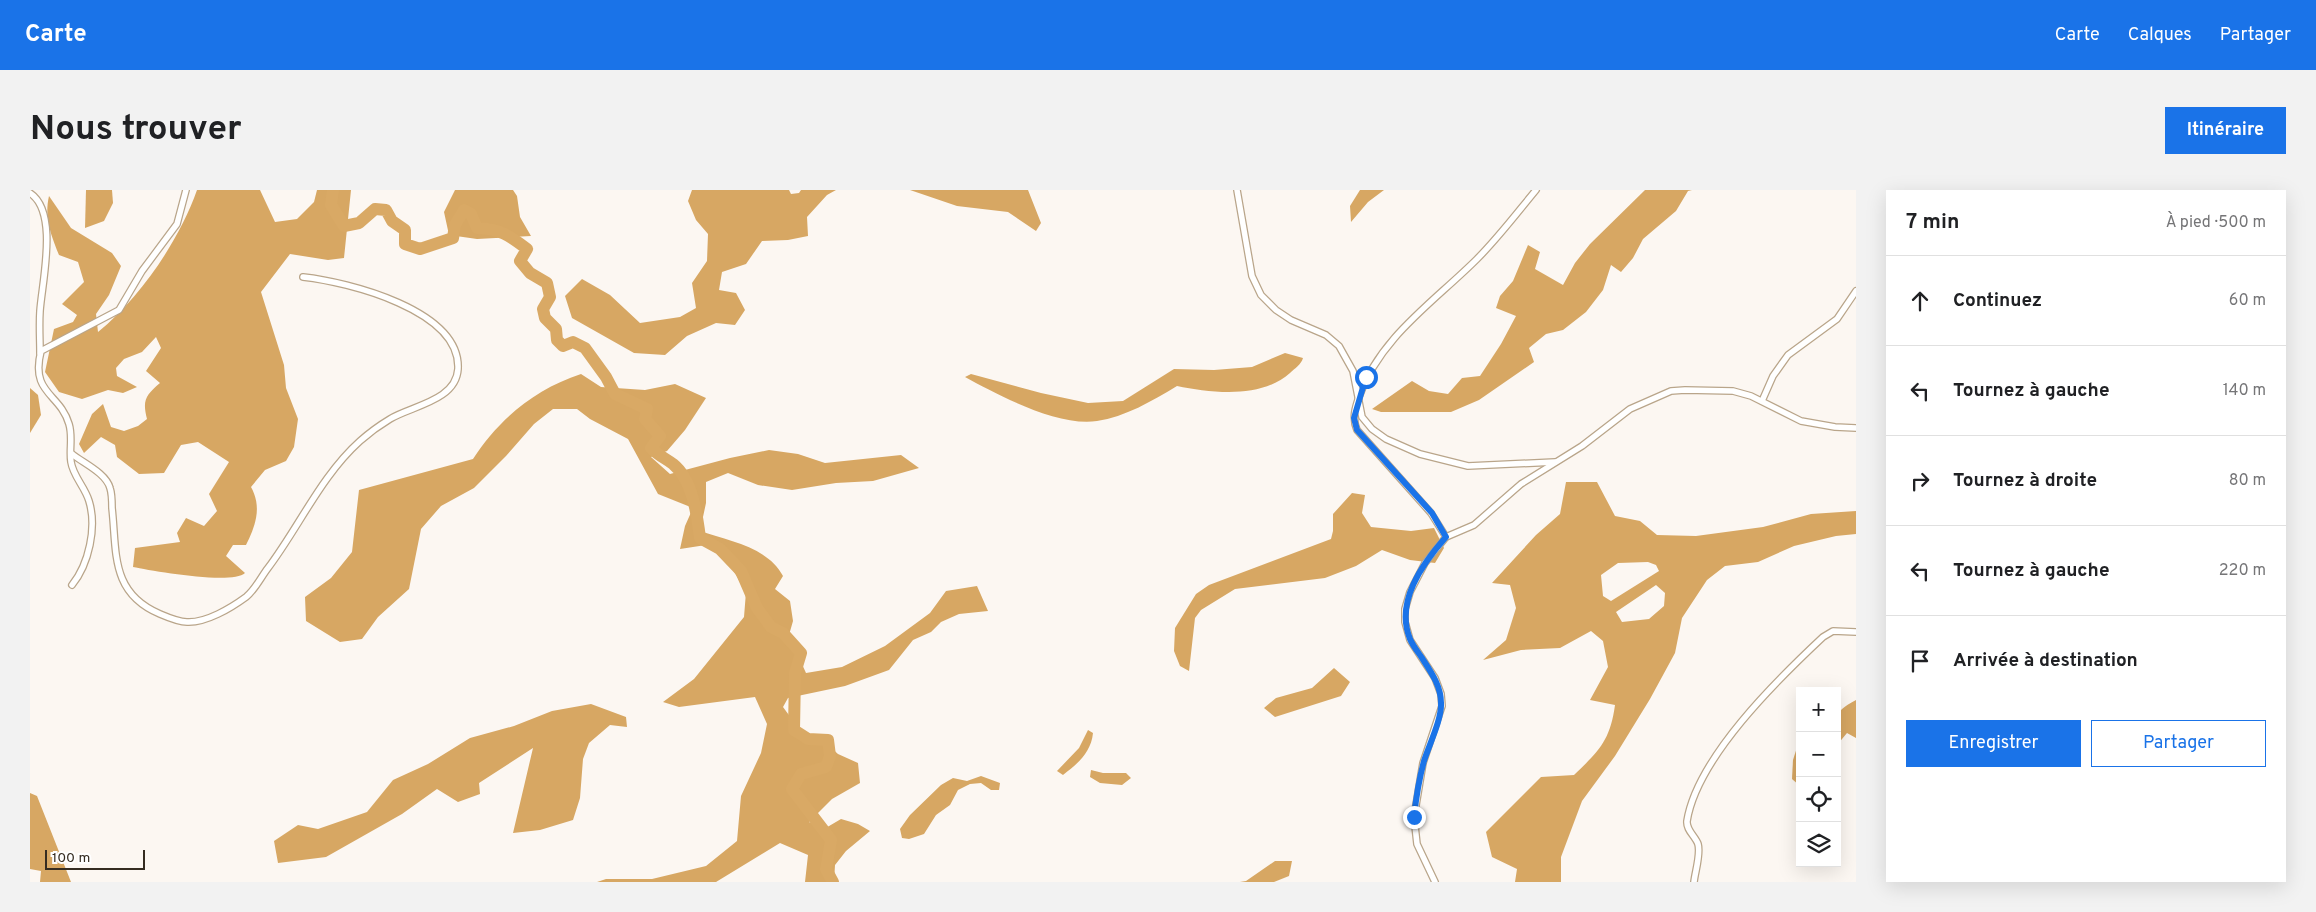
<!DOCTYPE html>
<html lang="fr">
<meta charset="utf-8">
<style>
:root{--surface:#fff;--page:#f2f2f2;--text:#202124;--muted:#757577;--line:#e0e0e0;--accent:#1a73e8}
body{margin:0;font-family:Overpass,sans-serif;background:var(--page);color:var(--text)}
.controls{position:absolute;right:15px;bottom:15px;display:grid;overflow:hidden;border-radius:0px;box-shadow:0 5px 20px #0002}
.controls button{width:45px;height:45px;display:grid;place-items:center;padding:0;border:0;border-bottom:1px solid var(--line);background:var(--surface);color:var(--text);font:25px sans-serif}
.scale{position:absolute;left:15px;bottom:12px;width:100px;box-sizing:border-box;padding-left:5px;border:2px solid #352c21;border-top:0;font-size:14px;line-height:18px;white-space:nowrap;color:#352c21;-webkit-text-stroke:4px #fff;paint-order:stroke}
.stop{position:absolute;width:15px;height:15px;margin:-11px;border:4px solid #1a73e8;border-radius:50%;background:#fff}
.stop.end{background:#1a73e8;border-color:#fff;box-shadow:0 1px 5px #0008}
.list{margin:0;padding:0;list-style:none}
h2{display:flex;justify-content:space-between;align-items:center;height:65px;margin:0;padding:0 20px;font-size:21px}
h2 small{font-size:16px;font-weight:400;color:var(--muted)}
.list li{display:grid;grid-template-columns:32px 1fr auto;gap:15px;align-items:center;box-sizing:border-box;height:90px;padding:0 20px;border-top:1px solid var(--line)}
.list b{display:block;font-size:19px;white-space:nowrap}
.list em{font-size:16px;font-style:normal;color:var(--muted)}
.actions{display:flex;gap:10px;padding:15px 20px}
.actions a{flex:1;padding:11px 0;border:1px solid var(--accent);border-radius:0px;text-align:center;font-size:18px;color:var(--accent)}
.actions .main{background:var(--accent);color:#fff}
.icon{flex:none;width:28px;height:28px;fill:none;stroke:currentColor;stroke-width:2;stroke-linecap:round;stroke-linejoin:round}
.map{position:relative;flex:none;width:1826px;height:692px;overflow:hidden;border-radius:0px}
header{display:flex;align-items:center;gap:30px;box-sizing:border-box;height:70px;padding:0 25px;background:var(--accent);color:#fff}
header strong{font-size:24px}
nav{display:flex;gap:28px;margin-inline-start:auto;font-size:18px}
.intro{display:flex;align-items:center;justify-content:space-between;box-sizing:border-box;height:120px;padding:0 30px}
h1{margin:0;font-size:35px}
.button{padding:12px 22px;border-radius:0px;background:var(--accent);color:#fff;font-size:18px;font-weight:700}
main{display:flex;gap:30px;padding:0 30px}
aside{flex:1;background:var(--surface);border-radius:0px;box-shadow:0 5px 20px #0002}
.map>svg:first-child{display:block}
</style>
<header>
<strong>Carte</strong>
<nav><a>Carte</a><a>Calques</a><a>Partager</a></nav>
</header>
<div class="intro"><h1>Nous trouver</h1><a class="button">Itinéraire</a></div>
<main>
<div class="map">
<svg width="1826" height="692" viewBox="0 0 1826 692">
<rect width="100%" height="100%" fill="#fcf7f2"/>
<g fill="#d7a763" fill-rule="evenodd">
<polygon points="56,0 82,0 83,13 74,31 55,38"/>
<path d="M167,0H230L245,32L267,29L284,12L287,0H321L314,68L298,70L260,64L231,102L254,175L256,198L268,229L264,257L256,271L235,280L221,297C232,317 226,335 216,355H203L196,366L215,383C202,395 123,381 103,377L105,358L150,352L147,343L156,328L174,336L187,321L179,304L199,272L168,252L151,255L134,283L109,284L87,267L85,255L71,247L54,263L49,254L62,224L73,214L81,237L94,241L108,236L117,229C112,210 116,205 130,193L116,181L131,158L126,147L112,162L94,169L86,178L87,186L107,197L93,203L78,200L52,209L29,202L15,182L24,139L43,132L47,125L32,114L54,92L48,72L29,65C21,45 14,28 19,6L41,38L82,63L91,76L79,105L66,124L68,142C110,108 149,51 167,0Z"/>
<polygon points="425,0 483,0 487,6 490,27 501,46 447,49 419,45 414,22"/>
<polygon points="662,0 759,0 761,4 769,3 771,0 806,0 797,5 777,27 778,46 758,50 732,51 716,74 692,82 689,100 706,103 715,120 705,135 686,133 657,146 635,165 604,163 542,128 535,106 552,89 580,105 610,133 650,127 666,118 662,93 677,71 678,44 666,30 658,11"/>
<polygon points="880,0 998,0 1011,33 1006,41 978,22 927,16"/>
<polygon points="1330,0 1354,0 1338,12 1321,32 1320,16"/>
<polygon points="1615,0 1662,0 1658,1 1646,21 1613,49 1603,68 1591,82 1581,75 1573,100 1556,122 1533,140 1516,144 1499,158 1504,172 1449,210 1421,222 1351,222 1342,219 1382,191 1399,201 1418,204 1432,188 1450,186 1471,154 1486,126 1466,118 1470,106 1483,91 1498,55 1510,62 1505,79 1533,95 1545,73 1560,54"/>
<path d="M1255,163L1273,168C1271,175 1265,178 1260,183C1231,209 1182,203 1147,196C1122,211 1095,227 1067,231C1028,237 968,205 935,187L941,184L1011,203L1058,213L1093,211L1144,179L1184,180L1222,177Z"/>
<path d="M551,184L571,197L615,200L645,194L676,208L655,240L637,261L621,267L640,284L700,268L739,260L768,264L795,273L871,265L889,278L843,291L806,293L762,300L728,295L698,283L676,292V313L670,341C699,351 738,357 753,386L745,399L760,411L763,431L757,452L767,463L776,483L812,477L855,456L900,423L916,401L947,396L958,421L929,424L911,432L901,442L883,450L859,480L815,496L758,508L753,517L772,543L788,546L808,564L828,573L830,593L802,609L779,632L794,639L811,629L828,634L840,641L816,661L805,675L804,692H775L778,665L750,653L686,692H567L576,689H622L676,676L707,651L711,606L731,563L737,534L725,507L649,517L633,512L664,489L714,427L716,402L697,370L676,355L650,359L655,336L663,318L628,304L598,249L560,229L547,219H523L504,234L476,266L444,298L411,316L391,339L379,399L348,427L332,449L310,452L276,431L275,407L301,388L322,362L329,300L443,269C469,229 505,199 551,184Z"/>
<polygon points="0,198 8,205 11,225 0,243"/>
<path d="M1536,292H1567L1585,326L1610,331L1627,345L1666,346L1733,337L1781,324L1826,321V344L1806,346L1764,356L1728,372L1695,376L1677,390L1652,428L1645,463L1620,509L1585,566L1552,611L1531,667V692H1485L1487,679L1462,667L1456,642L1511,587L1544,585C1569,561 1580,551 1585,515L1560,510L1578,477L1573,451L1561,441L1530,458L1491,460L1453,470L1476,450L1486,418L1480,395L1462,393L1506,345L1530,324ZM1618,372L1626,375L1629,381L1581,411L1573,406L1571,385L1588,373ZM1626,395L1635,403L1634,416L1619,429L1592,432L1586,422Z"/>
<polygon points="1322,303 1335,305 1332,323 1341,337 1381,341 1404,338 1414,358 1405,373 1380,370 1352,360 1326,376 1295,388 1205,399 1171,420 1165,428 1159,481 1150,476 1144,461 1145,438 1166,404 1179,395 1301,349 1303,341 1303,324"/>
<polygon points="1304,478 1320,492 1311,506 1245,527 1234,518 1246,508 1282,498"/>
<path d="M1826,510V548L1817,543L1807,555C1807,527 1800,524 1826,510Z"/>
<polygon points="561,514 596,527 597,537 580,535 559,553 553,569 550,608 543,630 510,640 483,643 503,558 449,593 450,604 428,612 407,599 372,624 296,667 248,673 244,651 268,635 288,639 337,622 363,590 398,574 440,548 484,536 522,521"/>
<path d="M1058,540L1063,543C1061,563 1047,574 1033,585L1027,581L1049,558Z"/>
<polygon points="1770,548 1770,596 1762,589 1763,570"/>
<polygon points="1061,580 1073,583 1096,583 1101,588 1092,595 1070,593 1060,587"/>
<polygon points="951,586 970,593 969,600 961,600 951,593 940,594 928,600 920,615 906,625 894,644 879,649 872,648 870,639 880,625 911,595 923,588 937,591"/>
<polygon points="0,603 7,606 41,692 10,692 11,681 0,679"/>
<polygon points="1245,671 1262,671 1259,686 1244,692 1210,692 1216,691"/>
</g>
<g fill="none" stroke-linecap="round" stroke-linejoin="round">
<path stroke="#d9a965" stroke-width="12" d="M303,0L301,15L314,36L329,33L345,19L356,20L362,31L375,40V54L390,59L423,48L425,35L434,20L441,24L447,38C470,39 479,45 497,59L490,71L500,83L517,93L520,107L513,119L515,128L526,139L527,150L533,156L543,152L555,158L576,187L585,204L617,219L615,229L630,246L621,258C629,266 635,268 643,274C663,290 667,325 670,348L690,359L711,381L727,418L741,437L753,443L771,463L765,483L764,540L778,549L798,550L800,566L796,577L771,584L762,599L801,650L796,679L803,692"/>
<g stroke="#b9a58a" stroke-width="8">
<g id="street">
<polyline points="1207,0 1222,86 1231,105 1246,120 1261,130 1296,145 1309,156 1323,181 1332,227 1342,239 1356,249 1390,264 1438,276 1525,272"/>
<path d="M0,3C29,22 12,92 10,121C9,135 10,149 10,163"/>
<polyline points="1732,211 1743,186 1758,165 1807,129 1826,101"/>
<path d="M42,264C53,273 76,283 80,298C82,304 82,311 82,318C87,362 80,403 130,424C137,427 149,432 157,432C176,433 201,418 216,407C225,400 231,387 238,378C269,337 291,286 330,251C339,243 350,235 360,229C381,216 426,211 428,179C431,120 318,92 273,87"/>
<path d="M1416,347L1401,323L1327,240C1322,228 1325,218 1329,207C1349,148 1405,111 1447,69C1468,48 1487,23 1506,0"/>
<path d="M42,395C59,374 67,337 59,311C55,297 43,286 41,272C39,260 43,247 39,234C30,203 0,204 11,161L89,120L112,81L147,34L156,0"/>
<polyline points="1405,692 1387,654 1384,627 1393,573 1412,516 1411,504 1405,488 1380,450 1375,432 1375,419 1380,402 1395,373 1416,347 1444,335 1491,294 1552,256 1600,219 1641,201 1655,200 1703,201 1721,206 1771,231 1805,237 1826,238"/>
<path d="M1664,692C1665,682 1671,664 1668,654C1665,646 1656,640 1657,631C1667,568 1747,490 1793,447L1803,441L1826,442"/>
</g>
</g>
<use href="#street" stroke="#fff" stroke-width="5.5"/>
</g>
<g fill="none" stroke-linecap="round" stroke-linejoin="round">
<path stroke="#1a73e8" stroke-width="6" d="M1336,187L1324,228L1327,240L1402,323L1416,347C1392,374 1365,412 1380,449C1383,456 1388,462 1392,468C1401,482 1411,496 1411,513C1412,529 1399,555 1394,571C1389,589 1386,608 1384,627"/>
</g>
</svg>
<div class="controls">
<button>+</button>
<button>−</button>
<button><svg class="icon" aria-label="locate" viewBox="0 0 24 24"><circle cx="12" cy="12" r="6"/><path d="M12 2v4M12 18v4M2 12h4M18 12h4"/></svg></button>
<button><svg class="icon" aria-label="layers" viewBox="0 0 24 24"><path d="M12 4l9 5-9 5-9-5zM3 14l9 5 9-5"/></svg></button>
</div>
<div class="scale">100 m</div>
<div class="stop" style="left:1336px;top:187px"></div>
<div class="stop end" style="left:1384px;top:627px"></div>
</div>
<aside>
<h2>7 min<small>À pied · 500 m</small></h2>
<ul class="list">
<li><svg class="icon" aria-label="ahead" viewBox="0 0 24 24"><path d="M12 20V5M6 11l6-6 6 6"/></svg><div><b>Continuez</b></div><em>60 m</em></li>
<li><svg class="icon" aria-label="left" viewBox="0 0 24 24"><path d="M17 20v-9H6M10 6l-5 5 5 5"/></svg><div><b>Tournez à gauche</b></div><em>140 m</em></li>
<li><svg class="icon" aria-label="right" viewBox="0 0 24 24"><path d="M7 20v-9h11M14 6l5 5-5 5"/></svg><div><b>Tournez à droite</b></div><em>80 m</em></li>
<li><svg class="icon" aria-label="left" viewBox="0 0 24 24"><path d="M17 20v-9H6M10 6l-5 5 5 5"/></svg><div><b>Tournez à gauche</b></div><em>220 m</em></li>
<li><svg class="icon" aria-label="arrive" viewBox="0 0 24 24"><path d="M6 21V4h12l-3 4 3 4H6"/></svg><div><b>Arrivée à destination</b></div></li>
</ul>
<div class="actions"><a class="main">Enregistrer</a><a>Partager</a></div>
</aside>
</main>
